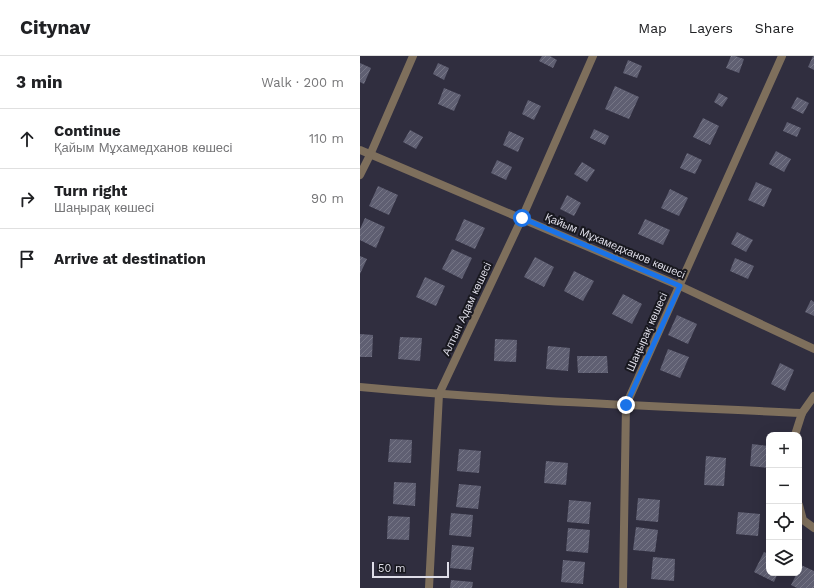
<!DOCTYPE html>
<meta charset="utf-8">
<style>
:root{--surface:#fff;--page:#f2f2f2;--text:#202124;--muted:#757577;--line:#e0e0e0}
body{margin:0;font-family:"Work Sans",sans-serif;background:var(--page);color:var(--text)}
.controls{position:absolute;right:12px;bottom:12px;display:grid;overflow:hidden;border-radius:8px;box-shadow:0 4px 16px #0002}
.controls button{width:36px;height:36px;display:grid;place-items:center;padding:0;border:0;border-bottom:1px solid var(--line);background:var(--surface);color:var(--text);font:20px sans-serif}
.scale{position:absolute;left:12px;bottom:10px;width:77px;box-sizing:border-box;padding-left:4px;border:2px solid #dedde8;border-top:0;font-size:11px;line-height:14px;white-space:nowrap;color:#dedde8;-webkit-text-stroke:3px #18181f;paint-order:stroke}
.stop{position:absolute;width:12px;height:12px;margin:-9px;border:3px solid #1a73e8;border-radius:50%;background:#fff}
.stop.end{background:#1a73e8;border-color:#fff;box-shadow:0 1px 4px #0008}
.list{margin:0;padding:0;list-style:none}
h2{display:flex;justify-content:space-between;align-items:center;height:52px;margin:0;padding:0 16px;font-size:17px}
h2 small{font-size:13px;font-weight:400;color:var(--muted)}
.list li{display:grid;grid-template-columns:26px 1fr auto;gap:12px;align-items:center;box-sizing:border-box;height:60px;padding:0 16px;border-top:1px solid var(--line)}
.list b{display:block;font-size:15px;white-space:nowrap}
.list p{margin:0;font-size:13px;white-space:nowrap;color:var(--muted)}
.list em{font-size:13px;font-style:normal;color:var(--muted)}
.icon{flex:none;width:22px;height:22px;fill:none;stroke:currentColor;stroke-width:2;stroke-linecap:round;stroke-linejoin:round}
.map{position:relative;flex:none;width:454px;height:532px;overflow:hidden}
header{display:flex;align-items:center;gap:24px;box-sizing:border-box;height:56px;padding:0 20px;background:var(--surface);border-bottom:1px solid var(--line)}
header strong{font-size:19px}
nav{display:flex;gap:22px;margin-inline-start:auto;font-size:14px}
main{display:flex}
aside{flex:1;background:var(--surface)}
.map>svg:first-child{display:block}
</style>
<header>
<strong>Citynav</strong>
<nav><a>Map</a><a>Layers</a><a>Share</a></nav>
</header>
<main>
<aside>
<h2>3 min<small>Walk · 200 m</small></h2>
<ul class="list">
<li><svg class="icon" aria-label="ahead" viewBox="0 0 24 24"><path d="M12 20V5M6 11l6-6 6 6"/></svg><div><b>Continue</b><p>Қайым Мұхамедханов көшесі</p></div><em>110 m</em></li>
<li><svg class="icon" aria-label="right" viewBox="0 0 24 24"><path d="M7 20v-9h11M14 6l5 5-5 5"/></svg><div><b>Turn right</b><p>Шаңырақ көшесі</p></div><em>90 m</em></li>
<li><svg class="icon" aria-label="arrive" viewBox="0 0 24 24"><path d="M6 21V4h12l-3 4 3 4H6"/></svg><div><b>Arrive at destination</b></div></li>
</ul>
</aside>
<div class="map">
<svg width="454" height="532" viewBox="0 0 454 532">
<defs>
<pattern id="building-hatch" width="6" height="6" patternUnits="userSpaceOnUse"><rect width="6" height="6" fill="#5f5f72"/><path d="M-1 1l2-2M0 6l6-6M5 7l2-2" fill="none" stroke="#767686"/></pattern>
</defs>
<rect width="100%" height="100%" fill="#302e3f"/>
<g fill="url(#building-hatch)">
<polygon points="182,0 190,0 197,4 193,12 179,5"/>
<polygon points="371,0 375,0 384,3 379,17 366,12"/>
<polygon points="453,0 454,0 454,14 448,11"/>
<polygon points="268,4 282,10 277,22 263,17"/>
<polygon points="0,7 11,12 4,28 0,26"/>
<polygon points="78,7 89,12 84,24 73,18"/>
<polygon points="255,30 279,41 269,63 245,53"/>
<polygon points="84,32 101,39 94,55 78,48"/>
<polygon points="359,37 368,42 362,51 354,46"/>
<polygon points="437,41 449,47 443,58 431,52"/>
<polygon points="168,44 181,50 174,64 162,58"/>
<polygon points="343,62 359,70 350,89 333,81"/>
<polygon points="427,66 441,72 437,81 423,75"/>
<polygon points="234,73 249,80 245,89 230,82"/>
<polygon points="50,74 63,81 56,93 43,86"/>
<polygon points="149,75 164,82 158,96 143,89"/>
<polygon points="416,95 431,103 424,116 409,108"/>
<polygon points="327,97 342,104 335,118 320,112"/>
<polygon points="137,104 152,111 146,124 131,117"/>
<polygon points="222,106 235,114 227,126 214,118"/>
<polygon points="396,126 412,133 404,151 388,144"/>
<polygon points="18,130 38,139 29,159 9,150"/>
<polygon points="310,133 328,142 319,160 301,152"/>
<polygon points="207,139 221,147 214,160 200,153"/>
<polygon points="5,162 25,171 16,192 0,184 0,173"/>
<polygon points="104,163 125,172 115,193 95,184"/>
<polygon points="285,163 310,174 303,189 278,178"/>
<polygon points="377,176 393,184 386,196 371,188"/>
<polygon points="92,193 112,202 102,223 82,213"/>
<polygon points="0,200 7,203 0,218"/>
<polygon points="175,201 194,211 184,231 164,221"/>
<polygon points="375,202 394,210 388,223 370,215"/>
<polygon points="214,215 234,225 223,245 204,235"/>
<polygon points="65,221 85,230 76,250 56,241"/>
<polygon points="263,238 282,248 272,268 252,258"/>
<polygon points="451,244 454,246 454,260 445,256"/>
<polygon points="317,259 337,268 328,288 308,279"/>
<polygon points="0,278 13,279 12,301 0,301"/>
<polygon points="40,281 62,282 60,305 38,303"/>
<polygon points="135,283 157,284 156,306 134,305"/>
<polygon points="188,290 210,292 208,315 186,313"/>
<polygon points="308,293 329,301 320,322 300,314"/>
<polygon points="217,300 247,300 248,317 218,317"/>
<polygon points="420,307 434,314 425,335 411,328"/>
<polygon points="30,383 52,384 51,407 28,406"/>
<polygon points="392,388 409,390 409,412 390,410"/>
<polygon points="99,393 121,395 119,417 97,415"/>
<polygon points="346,400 366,402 364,430 344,429"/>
<polygon points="186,405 208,407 206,429 184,427"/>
<polygon points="34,426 56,427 55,450 33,448"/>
<polygon points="99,428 121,430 118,453 96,451"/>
<polygon points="278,442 300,444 298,466 276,464"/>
<polygon points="209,444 231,446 229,468 207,466"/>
<polygon points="378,456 400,458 398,480 376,478"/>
<polygon points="91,457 113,459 111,481 89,479"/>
<polygon points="28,460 50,461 49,484 27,483"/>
<polygon points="276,471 298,474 295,496 273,494"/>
<polygon points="208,472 230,474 228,497 206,495"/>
<polygon points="92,489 114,491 111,514 90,512"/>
<polygon points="404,496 409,498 409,517 418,517 414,526 394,516"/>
<polygon points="293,501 315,503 314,525 291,523"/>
<polygon points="203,504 225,506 223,528 201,526"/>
<polygon points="441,509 454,515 454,532 437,532 431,529 437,517 439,517 439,513"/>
<polygon points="91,524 113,526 112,532 90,532"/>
</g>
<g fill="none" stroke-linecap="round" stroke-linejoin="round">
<g stroke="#7e6f5c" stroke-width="8">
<polyline points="0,119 10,99 53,0"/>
<path d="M0,331C147,345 295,350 442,357"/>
<polyline points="435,379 442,357 454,340"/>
<polyline points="439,449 443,464 454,472"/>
<polyline points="69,532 79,338 162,162 233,0"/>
<polyline points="263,532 266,349 422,0"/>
</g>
<polyline stroke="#7e6f5c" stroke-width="8" points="0,94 320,230 454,293"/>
</g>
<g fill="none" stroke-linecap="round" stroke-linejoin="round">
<polyline stroke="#1a73e8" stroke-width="5" points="162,162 320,230 266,349"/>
</g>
<g text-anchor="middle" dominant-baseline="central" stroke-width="4" stroke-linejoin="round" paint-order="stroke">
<g font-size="11" fill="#dedde8" stroke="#18181f">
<text transform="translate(255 190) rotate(23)">Қайым Мұхамедханов көшесі</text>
<text transform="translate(107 253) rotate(-65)">Алтын Адам көшесі</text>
<text transform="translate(287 276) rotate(-66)">Шаңырақ көшесі</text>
</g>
</g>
</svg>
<div class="controls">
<button>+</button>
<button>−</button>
<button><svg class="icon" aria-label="locate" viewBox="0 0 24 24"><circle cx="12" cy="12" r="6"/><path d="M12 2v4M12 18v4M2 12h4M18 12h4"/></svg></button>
<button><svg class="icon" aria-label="layers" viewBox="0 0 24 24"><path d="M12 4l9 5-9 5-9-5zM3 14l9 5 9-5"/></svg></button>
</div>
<div class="scale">50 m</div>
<div class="stop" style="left:162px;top:162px"></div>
<div class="stop end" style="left:266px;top:349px"></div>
</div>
</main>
